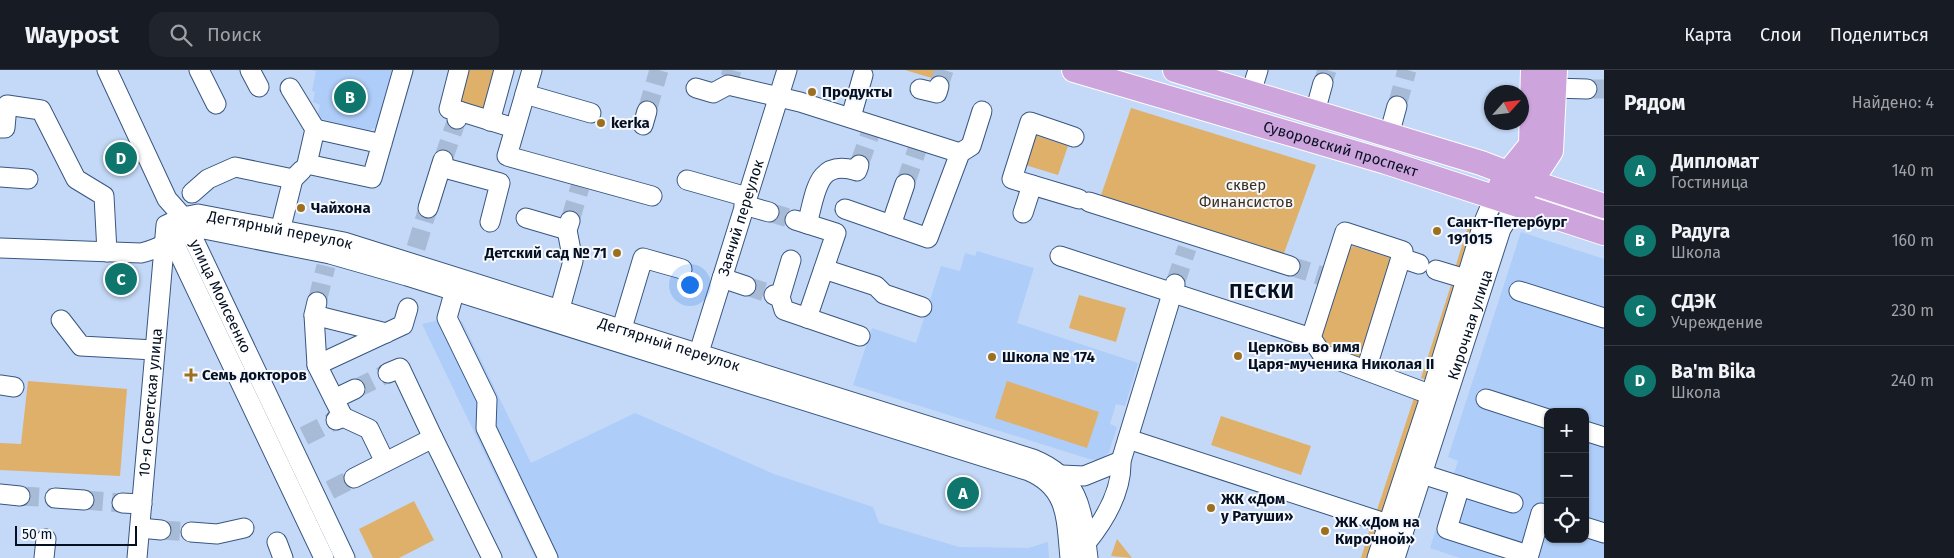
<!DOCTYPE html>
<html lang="ru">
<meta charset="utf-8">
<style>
:root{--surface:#171b24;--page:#20242c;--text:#f1f3f6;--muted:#9ea1a6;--line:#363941;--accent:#0f766e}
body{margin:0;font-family:"Fira Sans",sans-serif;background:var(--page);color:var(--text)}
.controls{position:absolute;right:15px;bottom:15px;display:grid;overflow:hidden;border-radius:10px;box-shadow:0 1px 4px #0004}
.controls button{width:45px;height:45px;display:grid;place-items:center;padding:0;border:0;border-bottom:1px solid var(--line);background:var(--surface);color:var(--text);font:25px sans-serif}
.compass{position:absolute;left:1484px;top:15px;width:45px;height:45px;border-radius:50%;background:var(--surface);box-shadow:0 1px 4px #0004;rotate:63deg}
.scale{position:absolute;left:15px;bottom:12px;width:122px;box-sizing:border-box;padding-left:5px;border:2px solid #051122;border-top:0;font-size:14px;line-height:18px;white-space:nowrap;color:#051122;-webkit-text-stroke:4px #f5f8fe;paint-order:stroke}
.you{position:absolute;left:689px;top:214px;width:18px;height:18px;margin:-12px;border:4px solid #fff;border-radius:50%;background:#1a73e8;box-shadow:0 0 0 8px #1a73e833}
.badge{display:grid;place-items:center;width:32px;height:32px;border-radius:50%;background:var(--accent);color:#fff;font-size:16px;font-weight:700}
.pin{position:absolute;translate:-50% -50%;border:2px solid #fff;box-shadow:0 1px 5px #0006}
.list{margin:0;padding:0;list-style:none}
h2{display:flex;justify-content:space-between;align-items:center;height:65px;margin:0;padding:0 20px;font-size:21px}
h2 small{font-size:16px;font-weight:400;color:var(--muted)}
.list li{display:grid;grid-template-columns:32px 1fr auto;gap:15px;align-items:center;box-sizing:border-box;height:70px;padding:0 20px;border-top:1px solid var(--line)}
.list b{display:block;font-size:19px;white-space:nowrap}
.list p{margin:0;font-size:16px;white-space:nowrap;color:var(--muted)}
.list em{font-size:16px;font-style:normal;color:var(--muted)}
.icon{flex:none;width:28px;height:28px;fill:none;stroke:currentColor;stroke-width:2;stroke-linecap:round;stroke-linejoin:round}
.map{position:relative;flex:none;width:1604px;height:488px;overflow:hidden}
header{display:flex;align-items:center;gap:30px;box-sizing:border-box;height:70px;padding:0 25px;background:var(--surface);border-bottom:1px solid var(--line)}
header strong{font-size:24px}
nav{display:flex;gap:28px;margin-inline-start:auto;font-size:18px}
.search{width:350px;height:45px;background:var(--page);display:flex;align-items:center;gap:12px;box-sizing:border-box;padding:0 18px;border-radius:15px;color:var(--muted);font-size:19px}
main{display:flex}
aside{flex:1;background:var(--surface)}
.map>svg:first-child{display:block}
</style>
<header>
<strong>Waypost</strong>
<div class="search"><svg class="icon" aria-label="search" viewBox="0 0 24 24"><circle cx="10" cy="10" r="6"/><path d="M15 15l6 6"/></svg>Поиск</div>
<nav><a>Карта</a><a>Слои</a><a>Поделиться</a></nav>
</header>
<main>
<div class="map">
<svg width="1604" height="488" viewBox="0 0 1604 488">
<rect width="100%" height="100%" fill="#c4d9f7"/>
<g fill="#aecdf9" fill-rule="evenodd">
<polygon points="310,0 394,0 378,57 369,60 317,48 320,35 313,32 315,22 312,21 316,1"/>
<path d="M1521,162L1604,189V488H1460L1430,478L1458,391L1448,387ZM1548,342H1585V469H1548Z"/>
<polygon points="977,181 1034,198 1017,253 1138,293 1125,336 1116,334 1110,354 1117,357 1109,382 1105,386 1098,390 1089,389 853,315 872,258 916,273 941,196 960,201 965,183 975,186"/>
<polygon points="447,248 462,251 531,393 635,343 774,404 873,437 879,453 959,477 1028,478 1048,472 1049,488 535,488 422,254"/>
</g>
<g fill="#dfb069">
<polygon points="464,0 498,0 488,39 456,30"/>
<polygon points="905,0 937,0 935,9"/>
<polygon points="1131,38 1316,95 1283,186 1100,128"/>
<polygon points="1032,64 1068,76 1058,105 1022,94"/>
<polygon points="1469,153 1476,156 1462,201 1455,198"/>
<polygon points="1353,176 1394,189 1361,288 1326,278 1321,267 1349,180"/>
<polygon points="1452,212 1458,214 1427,310 1421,308"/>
<polygon points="1079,225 1126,238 1116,272 1069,258"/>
<polygon points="28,311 127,319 120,406 0,400 0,373 21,374"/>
<polygon points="1007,311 1099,342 1087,378 995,348"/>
<polygon points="1415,325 1421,327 1382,445 1376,443"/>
<polygon points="1221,346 1311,376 1301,405 1211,375"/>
<polygon points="414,431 434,470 399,488 373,488 359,459"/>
<polygon points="1371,455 1378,457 1368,488 1361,488"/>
<polygon points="1117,469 1132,488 1111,486"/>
</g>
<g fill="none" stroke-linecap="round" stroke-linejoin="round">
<g stroke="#a7bbd7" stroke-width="19" stroke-dasharray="19 9" stroke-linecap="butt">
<polyline points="730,7 732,0"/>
<polyline points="1323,13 1327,0"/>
<polyline points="939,16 944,0"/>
<polyline points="1587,19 1604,19"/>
<polyline points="1397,36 1407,0"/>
<polyline points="647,41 659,0"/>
<polyline points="443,90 457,49"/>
<polyline points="859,95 871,61"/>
<polyline points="905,114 918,77"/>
<polyline points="769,142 795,150"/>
<polyline points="570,151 580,117"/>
<polyline points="416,178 428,138"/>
<polyline points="1290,196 1322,206"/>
<polyline points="1175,214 1187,178"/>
<polyline points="746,216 774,225"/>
<polyline points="317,232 326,196"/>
<polyline points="355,319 388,303"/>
<polyline points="304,366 336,350"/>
<polyline points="330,420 354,408"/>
<polyline points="20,426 55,428"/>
<polyline points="84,430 122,433"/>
<polyline points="161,460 191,462"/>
</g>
<g stroke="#385680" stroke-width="21">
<g id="minor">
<path id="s1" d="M107,0L167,129L183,147L190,162L345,488"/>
<polyline points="199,0 216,34"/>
<polyline points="250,0 259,17"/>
<polyline points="532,0 507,86 652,126"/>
<polyline points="290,18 315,59"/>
<polyline points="696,18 713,23 728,15 800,32 960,83"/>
<polyline points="1554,18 1587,19"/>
<polyline points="920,19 937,23 939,16"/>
<polyline points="1251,23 1258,0"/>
<polyline points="525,24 591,43"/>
<polyline points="459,41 514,58"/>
<polyline points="1315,42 1323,13"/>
<polyline points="851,47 863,5"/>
<polyline points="457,49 459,41 449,39 459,0"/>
<polyline points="490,51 504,0"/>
<polyline points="643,55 647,41"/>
<polyline points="0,58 5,58 7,35 41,40 76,109 104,126 107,182"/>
<polyline points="1389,65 1397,36"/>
<polyline points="1074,67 1030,52 1012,109 1079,129"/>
<polyline points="382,74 315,59 307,94 372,108 403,0"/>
<polyline points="441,97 500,113 490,152"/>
<polyline points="0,107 28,109"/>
<polyline points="687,110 747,127"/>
<polyline points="192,123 208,109 235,97 293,109"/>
<polyline points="1089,132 1290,196"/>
<polyline points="744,135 769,142"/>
<polyline points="428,138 443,90"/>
<polyline points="845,139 928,168 960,83 971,76 982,41"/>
<polyline points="1023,143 1032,115"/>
<polyline points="526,148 567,160"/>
<polyline points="795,150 836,163 807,248"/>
<path d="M807,154C816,123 816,88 857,101L859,95"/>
<polyline points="891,155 905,114"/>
<polyline points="168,160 324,488"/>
<polyline points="278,169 293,109 302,100"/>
<path d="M0,178L141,183C164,178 181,163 204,159L330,184L407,206L1029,401C1069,418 1066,450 1070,488"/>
<polyline points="1060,186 1311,268 1322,284 1445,330"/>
<polyline points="1401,188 1419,194"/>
<polyline points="824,199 876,216 884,224 922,237"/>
<polyline points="1436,200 1466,209"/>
<polyline points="722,208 746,216"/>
<polyline points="458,209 447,248 487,330 486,358 548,488"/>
<polyline points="1519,221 1604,248"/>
<polyline points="774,225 780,227 784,240 860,266"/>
<polyline points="780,227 791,190"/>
<polyline points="317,232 314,245 317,295 343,347 336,350"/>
<polyline points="314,245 386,263"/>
<polyline points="557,249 573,191 567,160 570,151"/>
<polyline points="61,250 81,276 154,280"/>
<polyline points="619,268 643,188 682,199"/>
<polyline points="1311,268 1345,162 1403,181 1366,300"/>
<path id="s2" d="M696,292L787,0"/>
<polyline points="317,295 403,255 408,238"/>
<polyline points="388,303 400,298 433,368"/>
<polyline points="0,315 14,317"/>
<polyline points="334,329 355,319"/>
<polyline points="1486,329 1548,349"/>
<polyline points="343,347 369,359 385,392"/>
<polyline points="1585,361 1604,367"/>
<polyline points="1128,369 1400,458"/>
<polyline points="1422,404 1513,433"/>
<polyline points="1061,405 1084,406 1121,391"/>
<polyline points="354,408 433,368 492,488"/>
<polyline points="1460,416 1447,459 1528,485"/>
<polyline points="0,424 20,426"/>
<polyline points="55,428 84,430"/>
<polyline points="122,433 142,434"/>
<polyline points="1585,457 1604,463"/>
<polyline points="140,458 161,460"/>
<polyline points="191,462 217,464 244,458"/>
<polyline points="277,472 283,488"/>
<path d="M1086,473C1104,451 1122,421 1121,391L1175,214"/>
<polyline points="44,488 46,469"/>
<path id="s3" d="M137,488L166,155L183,147L198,144L344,172L1033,389C1082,409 1082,442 1088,488"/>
<polyline points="1377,488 1431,324 1483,154 1494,128"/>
<path id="s4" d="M1395,488L1501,159L1516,135"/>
<polyline points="1528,488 1541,443 1548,445"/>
</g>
</g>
<g stroke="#fff" stroke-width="26">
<g id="major">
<path id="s5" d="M1074,0L1386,92L1604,163"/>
<polyline points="1175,0 1481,93 1531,112 1604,136"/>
<polyline points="1501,115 1509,102 1531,75 1533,0"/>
<polyline points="1522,125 1551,81 1555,0"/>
</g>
</g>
<use href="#minor" stroke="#fff" stroke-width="19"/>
<use href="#major" stroke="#cda4db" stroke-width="24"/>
</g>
<g fill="#9d7020" stroke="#f5f8fe" stroke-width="2">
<circle cx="812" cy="22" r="5"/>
<circle cx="601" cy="53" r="5"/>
<circle cx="301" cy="138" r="5"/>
<circle cx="1437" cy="161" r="5"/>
<circle cx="617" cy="183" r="5"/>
<circle cx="1238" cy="286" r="5"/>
<circle cx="992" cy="287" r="5"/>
<path d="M188.5 297.5h5v5h5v5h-5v5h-5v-5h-5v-5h5z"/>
<circle cx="1211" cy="438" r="5"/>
<circle cx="1325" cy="461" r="5"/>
</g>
<g text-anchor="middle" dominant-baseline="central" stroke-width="4" stroke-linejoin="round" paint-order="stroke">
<g font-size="15" font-weight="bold" fill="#051122" stroke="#f5f8fe" text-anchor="start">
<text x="822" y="22">Продукты</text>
<text x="611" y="53">kerka</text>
<text x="311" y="138">Чайхона</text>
<text x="1447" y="152">Санкт-Петербург<tspan x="1447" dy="17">191015</tspan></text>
<text x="607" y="183" text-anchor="end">Детский сад № 71</text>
<text x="1248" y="277">Церковь во имя<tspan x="1248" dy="17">Царя-мученика Николая II</tspan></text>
<text x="1002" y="287">Школа № 174</text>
<text x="202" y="305">Семь докторов</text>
<text x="1221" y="429">ЖК «Дом<tspan x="1221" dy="17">у Ратуши»</tspan></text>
<text x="1335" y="452">ЖК «Дом на<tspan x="1335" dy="17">Кирочной»</tspan></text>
</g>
<g font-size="15" fill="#051122" stroke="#f5f8fe">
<text stroke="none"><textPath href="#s5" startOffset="278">Суворовский проспект</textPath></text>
<text stroke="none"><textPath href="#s2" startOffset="151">Заячий переулок</textPath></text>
<text stroke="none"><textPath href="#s3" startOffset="452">Дегтярный переулок</textPath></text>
<text stroke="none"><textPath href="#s1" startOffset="254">улица Моисеенко</textPath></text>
<text stroke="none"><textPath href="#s4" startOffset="245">Кирочная улица</textPath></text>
<text stroke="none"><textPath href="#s3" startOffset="858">Дегтярный переулок</textPath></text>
<text stroke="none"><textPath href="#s3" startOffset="156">10-я Советская улица</textPath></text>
</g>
<g font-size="15" fill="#3d2f1a" stroke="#f5f8fe">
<text x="1246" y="115">сквер<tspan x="1246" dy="17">Финансистов</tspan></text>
</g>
<g font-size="20" font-weight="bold" letter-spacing="1" fill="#051122" stroke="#f5f8fe">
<text x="1262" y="221">ПЕСКИ</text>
</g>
</g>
</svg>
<div class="controls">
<button>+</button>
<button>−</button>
<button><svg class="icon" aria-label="locate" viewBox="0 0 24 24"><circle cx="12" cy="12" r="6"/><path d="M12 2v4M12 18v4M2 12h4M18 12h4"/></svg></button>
</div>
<svg class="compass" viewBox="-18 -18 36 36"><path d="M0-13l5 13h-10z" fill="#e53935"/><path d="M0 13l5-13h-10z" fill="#9ea1a6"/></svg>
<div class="scale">50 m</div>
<div class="you"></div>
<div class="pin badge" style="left:963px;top:423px">A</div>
<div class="pin badge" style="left:350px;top:27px">B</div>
<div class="pin badge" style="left:121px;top:209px">C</div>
<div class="pin badge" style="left:121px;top:88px">D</div>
</div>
<aside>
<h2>Рядом<small>Найдено: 4</small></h2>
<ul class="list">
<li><span class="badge">A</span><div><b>Дипломат</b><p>Гостиница</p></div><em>140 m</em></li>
<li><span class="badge">B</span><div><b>Радуга</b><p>Школа</p></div><em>160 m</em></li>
<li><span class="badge">C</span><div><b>СДЭК</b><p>Учреждение</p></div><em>230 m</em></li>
<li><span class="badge">D</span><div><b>Ba'm Bika</b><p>Школа</p></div><em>240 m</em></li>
</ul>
</aside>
</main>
